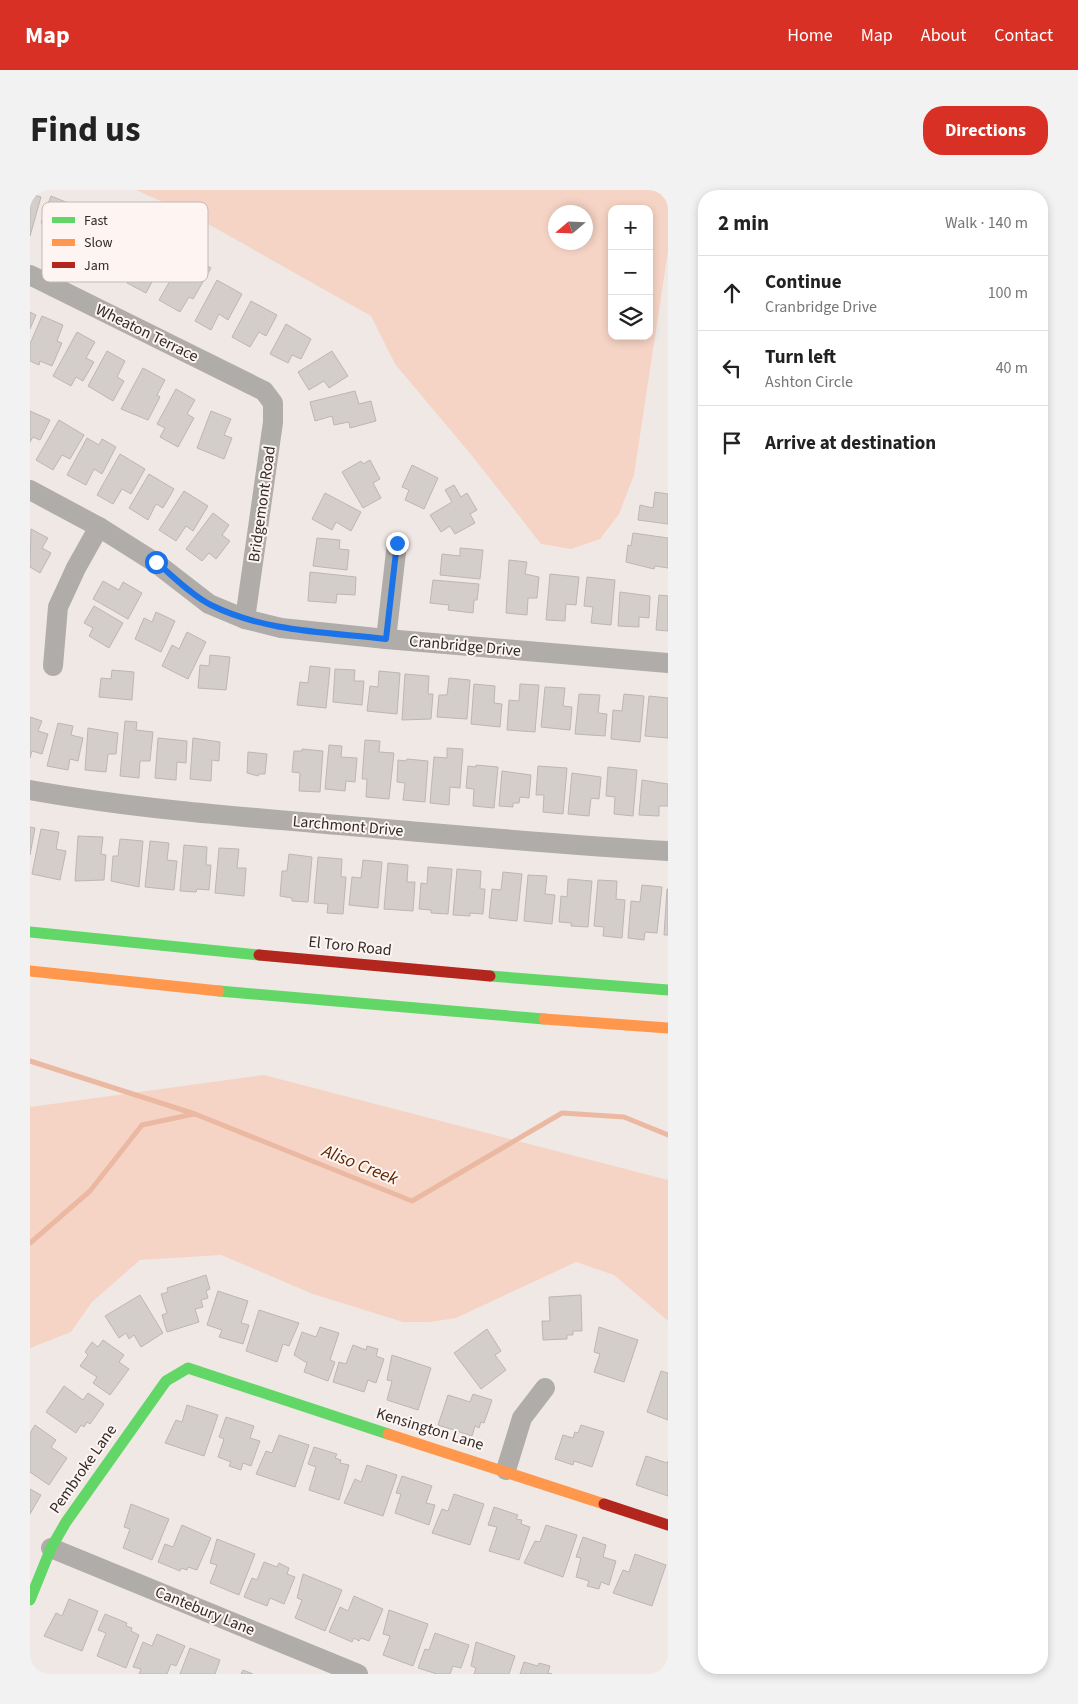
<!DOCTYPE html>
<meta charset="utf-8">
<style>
:root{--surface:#fff;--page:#f2f2f2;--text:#222;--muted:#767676;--line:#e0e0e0;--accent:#d93025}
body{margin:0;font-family:"Source Sans 3",sans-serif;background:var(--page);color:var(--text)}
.controls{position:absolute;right:15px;top:15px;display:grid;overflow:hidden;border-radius:10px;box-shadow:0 2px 8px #0003}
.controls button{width:45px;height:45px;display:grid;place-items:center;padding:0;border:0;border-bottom:1px solid var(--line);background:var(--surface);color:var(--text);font:25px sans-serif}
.compass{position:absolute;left:518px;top:15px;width:45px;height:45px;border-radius:50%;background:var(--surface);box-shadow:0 2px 8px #0003;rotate:251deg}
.stop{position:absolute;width:15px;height:15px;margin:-11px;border:4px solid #1a73e8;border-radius:50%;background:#fff}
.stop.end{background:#1a73e8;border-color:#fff;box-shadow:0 1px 5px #0008}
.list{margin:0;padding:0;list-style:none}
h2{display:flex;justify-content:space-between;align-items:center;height:65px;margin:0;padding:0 20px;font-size:21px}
h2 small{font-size:16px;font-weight:400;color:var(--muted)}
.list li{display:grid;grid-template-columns:32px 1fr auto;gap:15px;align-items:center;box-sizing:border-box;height:75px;padding:0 20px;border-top:1px solid var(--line)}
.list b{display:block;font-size:19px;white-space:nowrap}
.list p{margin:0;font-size:16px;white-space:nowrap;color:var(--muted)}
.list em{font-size:16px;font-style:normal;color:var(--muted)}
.icon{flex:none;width:28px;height:28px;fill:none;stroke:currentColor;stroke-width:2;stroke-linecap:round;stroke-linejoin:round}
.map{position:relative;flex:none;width:638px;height:1484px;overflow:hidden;border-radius:20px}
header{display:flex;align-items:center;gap:30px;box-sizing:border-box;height:70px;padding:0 25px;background:var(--accent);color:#fff}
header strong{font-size:24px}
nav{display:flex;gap:28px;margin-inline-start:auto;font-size:18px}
.intro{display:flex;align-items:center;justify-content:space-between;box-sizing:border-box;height:120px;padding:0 30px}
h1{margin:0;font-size:35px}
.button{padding:12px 22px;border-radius:20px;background:var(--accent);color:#fff;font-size:18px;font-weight:700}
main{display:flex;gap:30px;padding:0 30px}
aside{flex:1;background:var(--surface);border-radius:20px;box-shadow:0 2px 8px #0003}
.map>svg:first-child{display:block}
</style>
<header>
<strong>Map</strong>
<nav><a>Home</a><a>Map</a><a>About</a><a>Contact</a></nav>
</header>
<div class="intro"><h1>Find us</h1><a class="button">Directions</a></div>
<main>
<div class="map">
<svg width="638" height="1484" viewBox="0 0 638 1484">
<rect width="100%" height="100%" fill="#f0e8e5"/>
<g fill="#f6d4c5" fill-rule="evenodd">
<path d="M106,0H638V61L604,285L589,324L570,349L541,359L511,354L443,267L365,174L341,126L162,25ZM582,19H619V146H582ZM526,22H556V52H526Z"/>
<polygon points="234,885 638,990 638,1131 584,1085 546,1072 426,1128 399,1132 373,1132 283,1104 191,1065 110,1070 62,1112 41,1142 0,1158 0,917"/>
</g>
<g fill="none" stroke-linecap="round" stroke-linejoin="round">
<g stroke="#ebb9a2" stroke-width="5">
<polyline points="0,871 165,924 382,1011 532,923 594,927 638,945"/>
<polyline points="0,1053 60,1001 112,935 164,924"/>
</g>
</g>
<g fill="#d4cecb" stroke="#bcb6b4">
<polygon points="0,4 11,7 0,46"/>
<polygon points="21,6 48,17 31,60 12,52 18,36 11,33"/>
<polygon points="119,54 135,63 137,58 147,64 132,92 124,88 116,103 97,93"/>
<polygon points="156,63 181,78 163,109 159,107 150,122 129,110"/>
<polygon points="187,90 212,104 198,130 189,124 181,140 165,131"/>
<polygon points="221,111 247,125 236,146 229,142 220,157 202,147"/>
<polygon points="0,122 6,125 0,139"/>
<polygon points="12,126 33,135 27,151 32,153 22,176 10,171 9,175 0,171 0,154"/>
<polygon points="256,134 281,149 271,169 262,165 258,173 240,164"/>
<polygon points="47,142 65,152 56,168 64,172 53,191 46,187 41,196 23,186"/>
<polygon points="77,161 95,171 87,187 94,191 83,211 58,196"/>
<polygon points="302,161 318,186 299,198 294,191 279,200 268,182"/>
<polygon points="113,178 135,190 127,205 130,207 118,230 91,219"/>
<polygon points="146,199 165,210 157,224 164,228 148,257 130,247 135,238 127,234"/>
<polygon points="325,201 329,214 341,211 346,231 320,238 319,232 304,235 302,226 285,231 280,212"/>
<polygon points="0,221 20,230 10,250 3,247 0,252"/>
<polygon points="181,221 201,229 194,245 202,248 194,269 167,258"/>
<polygon points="29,230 54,245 40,269 32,265 23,280 6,270"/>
<polygon points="57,248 69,255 72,249 86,257 72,284 64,279 56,295 37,285"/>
<polygon points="90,264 115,279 101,304 92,299 83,314 67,305"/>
<polygon points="340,270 350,289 343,293 351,308 333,318 312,282 331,271 333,274"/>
<polygon points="382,275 408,288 394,319 375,310 379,300 372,297"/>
<polygon points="119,284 144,299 133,318 126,314 118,330 99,318"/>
<polygon points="424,295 431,307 437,303 447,320 440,324 445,333 425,344 420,336 411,342 400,325 422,312 415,300"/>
<polygon points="154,301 178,316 163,341 156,336 146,351 129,340"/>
<polygon points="625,302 638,304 638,334 608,330 610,315 623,318"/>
<polygon points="295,303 331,322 321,341 306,332 302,340 282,329"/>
<polygon points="183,323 199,335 192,345 200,351 186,369 179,363 172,371 156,359"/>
<polygon points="1,339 18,348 12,358 21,363 10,383 0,377"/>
<polygon points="603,343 638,348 638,378 625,376 624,379 596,372 598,355 601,356"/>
<polygon points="287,348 310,350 309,359 319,360 317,380 283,376"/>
<polygon points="430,358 453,360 450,389 410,385 412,364 430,366"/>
<polygon points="479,370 497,372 495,384 509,387 507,408 498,408 497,425 476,423"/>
<polygon points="280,382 326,387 325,405 307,404 306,413 278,411"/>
<polygon points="520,384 549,387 546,415 536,414 535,431 516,430"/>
<polygon points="557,387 585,390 581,435 561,433 563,417 554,416"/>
<polygon points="403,390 449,394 447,410 444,410 443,423 418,420 419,415 400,413"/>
<polygon points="73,391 89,400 93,392 112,403 98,429 63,409"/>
<polygon points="590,402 620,406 619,428 609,427 609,437 588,436"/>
<polygon points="629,405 638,406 638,441 626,440"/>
<polygon points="64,416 93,433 79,458 59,446 63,438 54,433"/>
<polygon points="126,422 145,431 131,462 105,449 114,428 122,432"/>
<polygon points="157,442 176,452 158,489 132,476 142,455 149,459"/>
<polygon points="180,465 200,467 196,500 168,498 170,475 179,476"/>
<polygon points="280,476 300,478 296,518 267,515 270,492 278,493"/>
<polygon points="305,479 325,480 324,491 334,491 332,515 303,512"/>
<polygon points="82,480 104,482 102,510 69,507 71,488 81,489"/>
<polygon points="349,481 370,483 367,524 337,521 340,496 348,497"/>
<polygon points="375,484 399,486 398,504 403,504 401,529 372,530"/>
<polygon points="419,488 440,490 437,529 407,527 409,505 417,505"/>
<polygon points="444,494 465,496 464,513 472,514 470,537 441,534"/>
<polygon points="490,494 509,495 505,542 477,540 479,510 489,511"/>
<polygon points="515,497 535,498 533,516 542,517 540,540 511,537"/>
<polygon points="549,504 570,505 568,523 577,524 575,546 545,544"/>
<polygon points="594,504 614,506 610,552 581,549 583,520 592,521"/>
<polygon points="619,506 638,508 638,548 615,546"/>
<polygon points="0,527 12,531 8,541 18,544 12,564 2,561 0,568"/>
<polygon points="95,531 107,532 106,540 123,542 120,571 110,571 109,588 90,586"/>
<polygon points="28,533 43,536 41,545 53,548 48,571 40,569 38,580 17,576"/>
<polygon points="58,538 88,543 86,564 78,564 76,582 55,580"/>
<polygon points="128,548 157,551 156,573 147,572 146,590 125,588"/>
<polygon points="163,548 190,552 189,571 182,570 181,591 160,589"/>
<polygon points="335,550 350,551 349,562 364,563 359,609 336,607 337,589 332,589"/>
<polygon points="299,555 312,556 311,567 327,568 325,592 316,591 315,601 295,599"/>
<polygon points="417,558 433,559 430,598 420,597 419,615 400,613 404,567 417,568"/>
<polygon points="272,559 293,561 290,602 269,601 270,583 262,582 264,561 272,561"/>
<polygon points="218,562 237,564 235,584 229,584 228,586 217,583"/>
<polygon points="377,569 398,571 395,612 373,610 375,593 367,592 368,570 376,571"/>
<polygon points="446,575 468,577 464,618 443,616 444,599 436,598 438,576 446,577"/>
<polygon points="508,576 537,578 533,624 513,622 514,605 506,605"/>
<polygon points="578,577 607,580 603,626 584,624 585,607 576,606"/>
<polygon points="472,581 501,585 499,608 490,607 489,613 483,613 483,617 469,616"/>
<polygon points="542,583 571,587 569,609 561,608 559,626 538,624"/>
<polygon points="612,590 638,594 638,616 629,616 629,626 609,625"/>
<polygon points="0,637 5,638 0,665"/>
<polygon points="11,639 29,642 26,659 36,661 30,690 2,684"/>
<polygon points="48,646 73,647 71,664 76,665 74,690 45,691"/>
<polygon points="90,649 113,651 109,697 81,691 83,666 88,666"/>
<polygon points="120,651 139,653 137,670 147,671 144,700 115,697"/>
<polygon points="154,655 177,657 176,675 181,675 179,700 167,699 166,702 150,701"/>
<polygon points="189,658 209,659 207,678 216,678 214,706 185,703"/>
<polygon points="259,664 282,667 278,712 262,711 262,708 250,706 252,681 257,681"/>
<polygon points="288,667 312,669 311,687 316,687 313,724 297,723 298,714 284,713"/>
<polygon points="333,670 352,672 348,718 319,715 322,687 331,688"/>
<polygon points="358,673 378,675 377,692 385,692 383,721 354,719"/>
<polygon points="398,677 422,679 418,724 401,723 401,720 389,719 391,693 397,694"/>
<polygon points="427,679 451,681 450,699 455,699 453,724 440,723 440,726 423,725"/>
<polygon points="473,682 492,684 487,731 459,728 462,699 471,700"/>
<polygon points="498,685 517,686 515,704 525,705 522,734 494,731"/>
<polygon points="538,689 562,691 558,737 541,736 541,733 529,732 531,706 537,707"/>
<polygon points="568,690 587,691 586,709 595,710 592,748 573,746 574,737 564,736"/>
<polygon points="612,695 632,697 627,743 615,742 614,750 598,748 601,711 610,712"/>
<polygon points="637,699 638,699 638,745 634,745"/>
<polygon points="176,1085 180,1099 176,1101 178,1108 171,1110 173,1117 165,1119 169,1132 137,1142 132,1125 137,1123 131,1104 138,1102 137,1098"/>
<polygon points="188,1101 218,1111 211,1133 219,1135 213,1154 189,1147 192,1140 177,1135"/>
<polygon points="110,1105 133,1143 111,1157 104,1145 99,1149 96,1143 89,1148 75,1126"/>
<polygon points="551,1105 552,1141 543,1141 543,1145 537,1145 537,1149 513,1150 512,1131 520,1131 519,1107"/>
<polygon points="229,1120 269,1133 259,1156 253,1154 247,1172 216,1161"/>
<polygon points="290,1137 309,1143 300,1170 305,1172 298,1191 274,1182 277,1173 264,1165 272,1142 286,1147"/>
<polygon points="569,1137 608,1150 594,1192 564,1182 570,1164 564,1162"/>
<polygon points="457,1139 471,1161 465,1165 476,1180 451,1199 424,1163"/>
<polygon points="73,1150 94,1165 89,1172 99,1179 80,1205 63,1193 67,1187 50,1176 58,1165 55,1162 62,1152 68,1157"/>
<polygon points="323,1155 336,1160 337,1156 348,1159 346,1166 354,1169 346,1193 338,1190 334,1202 303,1192 309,1172 316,1174"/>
<polygon points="362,1165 401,1178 388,1220 357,1210 362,1191 357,1190"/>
<polygon points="631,1181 638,1183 638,1230 617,1222"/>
<polygon points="34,1196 53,1210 58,1203 74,1214 60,1234 57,1232 54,1237 51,1235 46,1243 16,1222"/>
<polygon points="443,1204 462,1210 454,1233 451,1232 449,1238 445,1236 442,1246 408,1235 418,1205 440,1212"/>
<polygon points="157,1215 188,1225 174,1266 135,1253 146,1230 152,1232"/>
<polygon points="196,1227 224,1236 220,1248 230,1251 221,1276 213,1273 211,1280 199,1276 201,1272 188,1267 194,1249 189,1247"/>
<polygon points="5,1235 26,1250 21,1257 37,1268 19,1295 0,1282 0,1243"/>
<polygon points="551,1235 574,1242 562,1277 544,1271 543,1275 525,1269 533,1245 543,1248 545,1242 548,1243"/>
<polygon points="249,1245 279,1255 265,1297 226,1284 236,1261 242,1263"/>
<polygon points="284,1257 307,1264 305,1268 311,1270 310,1273 319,1275 309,1310 279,1300 286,1277 278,1274"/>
<polygon points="616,1266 637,1273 638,1271 638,1306 606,1295"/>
<polygon points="337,1275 367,1285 353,1326 314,1313 325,1289 331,1292"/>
<polygon points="372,1286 402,1296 396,1313 405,1315 399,1335 365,1323 371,1304 366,1303"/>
<polygon points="0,1299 11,1305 0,1324"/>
<polygon points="424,1304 454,1314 440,1355 402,1343 412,1319 418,1321"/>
<polygon points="101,1314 139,1329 122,1370 93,1358 100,1339 94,1337"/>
<polygon points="464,1317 488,1325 486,1329 492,1330 491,1334 500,1337 489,1370 459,1361 467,1337 458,1335"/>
<polygon points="152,1335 181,1348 167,1380 158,1377 157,1380 151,1378 150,1381 128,1372 135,1354 143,1357"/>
<polygon points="516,1335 547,1345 533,1387 494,1373 505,1351 510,1352"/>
<polygon points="553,1347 576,1355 573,1367 586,1371 579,1395 571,1392 569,1399 557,1396 559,1391 546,1387 551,1368 546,1367"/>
<polygon points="187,1349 225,1364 209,1405 180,1393 187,1375 180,1373"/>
<polygon points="605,1364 636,1375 622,1416 583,1403 593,1380 599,1382"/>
<polygon points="234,1372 247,1377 249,1373 259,1378 257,1384 265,1387 254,1414 240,1408 237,1416 214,1407 222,1388 227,1390"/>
<polygon points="273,1384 312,1400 295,1441 265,1428 272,1410 267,1408"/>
<polygon points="324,1406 353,1419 339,1451 331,1448 329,1451 324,1448 322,1452 299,1442 310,1417 318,1421"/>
<polygon points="39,1409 68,1421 52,1461 14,1446 26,1423 32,1426"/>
<polygon points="359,1420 398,1434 383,1476 353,1465 360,1446 353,1444"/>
<polygon points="75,1424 97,1433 96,1436 102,1438 101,1441 109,1445 96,1478 67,1466 76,1443 68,1440"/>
<polygon points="405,1443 439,1455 431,1478 423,1476 420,1484 407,1484 388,1478 395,1459 399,1460"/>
<polygon points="127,1444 155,1456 146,1476 141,1474 137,1484 109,1484 111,1479 103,1477 113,1452 122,1456"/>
<polygon points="446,1452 485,1466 479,1484 444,1484 446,1478 441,1476"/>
<polygon points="160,1458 190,1470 185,1484 150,1484"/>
<polygon points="494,1472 508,1476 509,1473 520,1476 518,1483 522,1484 490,1484"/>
<polygon points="213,1480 223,1484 211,1484"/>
</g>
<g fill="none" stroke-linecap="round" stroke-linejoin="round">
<g stroke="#afacaa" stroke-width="20">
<polyline points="0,85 234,201 243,213 243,232 215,429"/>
<polyline points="0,300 69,337 126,373 179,414 215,429 251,438 356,449 638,473"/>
<polyline points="356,449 367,353"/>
<polyline points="23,476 28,417 46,378 69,337"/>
<path d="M0,600C106,619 213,627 320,636C426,645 532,655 638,661"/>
<polyline points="476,1280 492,1228 515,1198"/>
<polyline points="21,1358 328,1484"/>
</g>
<g stroke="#63d668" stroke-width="11">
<polyline points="0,742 229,765"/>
<polyline points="460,786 638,800"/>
<polyline points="189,801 514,829"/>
<polyline points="0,1410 21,1358 36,1332 136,1191 158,1178 358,1244"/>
</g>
<g stroke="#ff974d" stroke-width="11">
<polyline points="0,781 189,801"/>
<polyline points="514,829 638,838"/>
<polyline points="358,1244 574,1314"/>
</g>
<g stroke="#b3261e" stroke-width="11">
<polyline points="229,765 460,786"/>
<polyline points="574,1314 638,1335"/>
</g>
</g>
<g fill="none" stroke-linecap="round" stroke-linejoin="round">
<path stroke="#1a73e8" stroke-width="6" d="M126,372C143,386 161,405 181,415C235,442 297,442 356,449L367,353"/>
</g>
<g text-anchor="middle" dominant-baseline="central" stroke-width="4" stroke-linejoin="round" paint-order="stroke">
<g font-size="16" fill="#312c2a" stroke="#fef5f2">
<text transform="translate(117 143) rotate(26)">Wheaton Terrace</text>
<text transform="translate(232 314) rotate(-82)">Bridgemont Road</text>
<text transform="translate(435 456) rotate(5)">Cranbridge Drive</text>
<text transform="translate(318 636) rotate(5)">Larchmont Drive</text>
<text transform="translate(320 756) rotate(6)">El Toro Road</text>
<text transform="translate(400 1239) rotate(17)">Kensington Lane</text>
<text transform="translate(53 1279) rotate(-55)">Pembroke Lane</text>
<text transform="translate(175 1421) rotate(22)">Cantebury Lane</text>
</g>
<g font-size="18" font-style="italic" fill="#612600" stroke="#fef5f2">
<text transform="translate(330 975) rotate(22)">Aliso Creek</text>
</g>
</g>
<rect x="12" y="12" width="166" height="80" rx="8" fill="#fef5f2" stroke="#c0b9b6" stroke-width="1"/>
<rect x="22" y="27" width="23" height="6" fill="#63d668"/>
<rect x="22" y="49" width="23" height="7" fill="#ff974d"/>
<rect x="22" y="72" width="23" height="6" fill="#b3261e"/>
<g font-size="14" fill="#312c2a">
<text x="54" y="35">Fast</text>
<text x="54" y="57">Slow</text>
<text x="54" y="80">Jam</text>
</g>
</svg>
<div class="controls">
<button>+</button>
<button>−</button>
<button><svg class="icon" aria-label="layers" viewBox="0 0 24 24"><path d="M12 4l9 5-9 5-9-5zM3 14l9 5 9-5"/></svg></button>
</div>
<svg class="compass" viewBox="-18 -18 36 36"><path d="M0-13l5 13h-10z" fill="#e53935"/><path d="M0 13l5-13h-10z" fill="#767676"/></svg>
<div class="stop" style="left:126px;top:372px"></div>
<div class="stop end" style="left:367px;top:353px"></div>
</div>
<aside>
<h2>2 min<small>Walk · 140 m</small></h2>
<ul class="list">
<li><svg class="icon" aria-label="ahead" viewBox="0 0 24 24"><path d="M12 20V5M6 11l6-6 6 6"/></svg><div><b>Continue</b><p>Cranbridge Drive</p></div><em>100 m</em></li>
<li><svg class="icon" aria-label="left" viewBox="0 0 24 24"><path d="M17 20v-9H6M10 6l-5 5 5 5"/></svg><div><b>Turn left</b><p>Ashton Circle</p></div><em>40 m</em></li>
<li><svg class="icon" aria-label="arrive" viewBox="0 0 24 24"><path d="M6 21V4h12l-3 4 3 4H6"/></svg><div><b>Arrive at destination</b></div></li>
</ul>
</aside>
</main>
